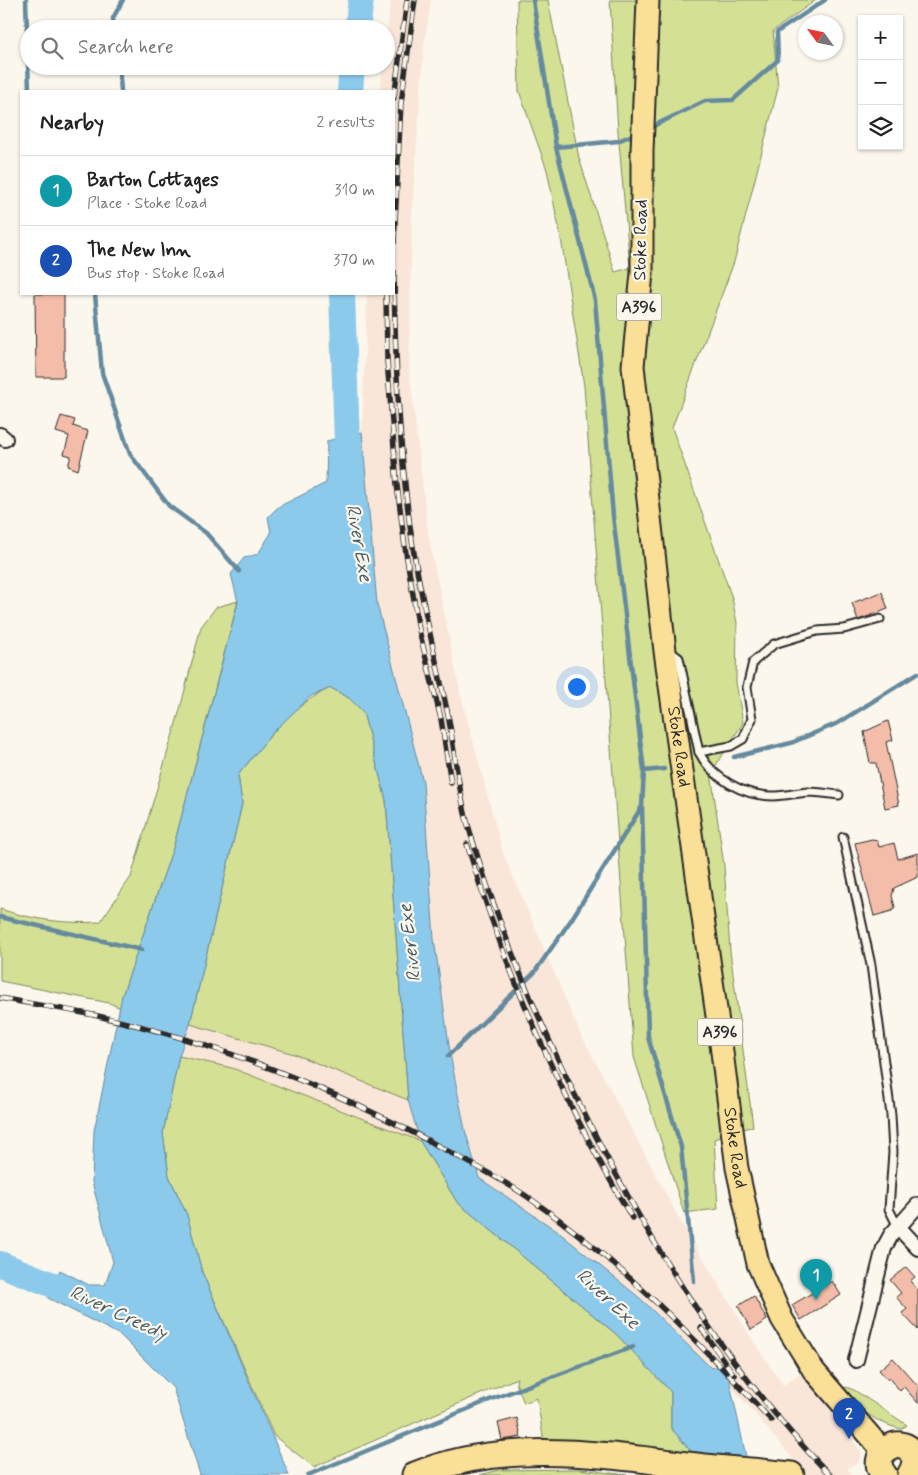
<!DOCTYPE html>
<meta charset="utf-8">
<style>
:root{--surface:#fff;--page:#f6f6f6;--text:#222;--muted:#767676;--line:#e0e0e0;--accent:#111827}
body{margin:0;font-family:Mynerve,sans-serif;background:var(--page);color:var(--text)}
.controls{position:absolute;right:15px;top:15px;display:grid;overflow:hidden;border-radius:0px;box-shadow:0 1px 4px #0004}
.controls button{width:45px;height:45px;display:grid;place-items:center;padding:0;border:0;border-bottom:1px solid var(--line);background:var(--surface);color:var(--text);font:25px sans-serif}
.compass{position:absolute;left:798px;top:15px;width:45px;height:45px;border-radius:50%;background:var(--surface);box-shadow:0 1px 4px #0004;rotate:303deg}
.you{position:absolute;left:576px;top:686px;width:18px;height:18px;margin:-12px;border:4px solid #fff;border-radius:50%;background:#1a73e8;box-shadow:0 0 0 8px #1a73e833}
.badge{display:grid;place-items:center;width:32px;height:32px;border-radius:50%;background:var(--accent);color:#fff;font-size:16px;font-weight:700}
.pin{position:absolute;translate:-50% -41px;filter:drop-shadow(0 1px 2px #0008)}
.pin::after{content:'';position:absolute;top:26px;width:18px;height:15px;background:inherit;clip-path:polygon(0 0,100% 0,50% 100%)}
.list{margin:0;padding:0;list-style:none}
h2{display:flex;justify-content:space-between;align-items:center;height:65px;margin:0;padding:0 20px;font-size:21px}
h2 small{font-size:16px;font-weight:400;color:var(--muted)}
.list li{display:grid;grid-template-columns:32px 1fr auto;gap:15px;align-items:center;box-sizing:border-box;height:70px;padding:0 20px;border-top:1px solid var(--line)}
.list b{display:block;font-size:19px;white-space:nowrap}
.list p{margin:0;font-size:16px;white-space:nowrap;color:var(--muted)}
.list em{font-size:16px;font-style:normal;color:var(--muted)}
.icon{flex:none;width:28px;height:28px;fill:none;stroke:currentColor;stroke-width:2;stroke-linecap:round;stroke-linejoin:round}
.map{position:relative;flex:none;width:918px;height:1475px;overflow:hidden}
.search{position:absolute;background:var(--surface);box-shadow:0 1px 4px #0004;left:20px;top:20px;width:375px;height:55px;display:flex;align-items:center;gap:12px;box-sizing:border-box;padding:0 18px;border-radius:28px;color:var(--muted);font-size:19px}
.panel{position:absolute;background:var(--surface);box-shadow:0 1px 4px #0004;left:20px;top:90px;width:375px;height:205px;border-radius:0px}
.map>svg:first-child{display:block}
</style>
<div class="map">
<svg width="918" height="1475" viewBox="0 0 918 1475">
<rect width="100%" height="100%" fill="#fbf7ec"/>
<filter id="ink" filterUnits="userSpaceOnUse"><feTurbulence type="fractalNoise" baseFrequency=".02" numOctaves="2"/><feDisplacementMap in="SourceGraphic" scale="10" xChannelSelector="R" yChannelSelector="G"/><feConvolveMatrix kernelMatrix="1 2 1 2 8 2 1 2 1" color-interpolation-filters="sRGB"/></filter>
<g filter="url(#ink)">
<g fill="#f9e6d8">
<polygon points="391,0 431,0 424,46 412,212 409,369 429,539 461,696 503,853 579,1031 683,1226 755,1344 783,1385 802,1372 862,1453 858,1463 847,1468 852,1475 807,1475 730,1385 726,1365 711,1368 641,1299 557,1231 479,1178 465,1130 451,1059 434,939 423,782 377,604 362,432 367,294 394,294 394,91 380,91 383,66 386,66 386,36"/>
<polygon points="190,1024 294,1054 408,1100 420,1141 233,1068 179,1056"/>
</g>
<g fill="#d4e194" stroke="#808660">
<polygon points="517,0 548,0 579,158 615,272 630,268 618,131 610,0 816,0 773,31 778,88 734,262 672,428 732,598 737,623 736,682 743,723 711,773 724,866 730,951 753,1126 714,1139 718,1209 684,1213 634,1057 584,386 561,238 547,170 519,91"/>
<path d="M238,601L174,845L122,996L121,1008L109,1003L0,981V909C33,920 66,924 100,922L131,877L179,713L201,627L216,607Z"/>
<path d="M331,688L349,698L363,712L386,800L408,1100L294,1054L190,1024L242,804L238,775C265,743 291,704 331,688Z"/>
<polygon points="179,1056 232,1068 420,1141 457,1202 616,1334 671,1392 671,1428 695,1455 642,1446 544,1443 537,1398 524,1403 516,1383 517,1378 314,1467 274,1436 202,1272 187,1215 169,1176 163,1133"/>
<path d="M846,1387L854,1390L907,1425L901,1429C875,1423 859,1409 843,1389Z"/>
<polygon points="580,1469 627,1475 480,1475 499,1470"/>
</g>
<polygon fill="#8ccaec" stroke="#658a9f" points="362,432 377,604 423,782 434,939 451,1059 465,1130 479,1178 557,1231 641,1299 711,1368 726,1365 750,1475 711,1475 671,1428 671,1392 616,1334 457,1202 420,1141 408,1100 386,800 363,712 349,698 331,688 311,696 274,731 238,775 242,804 190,1024 179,1056 163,1133 169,1176 187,1215 202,1272 289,1475 200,1475 173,1388 120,1335 48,1298 60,1270 89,1285 105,1285 113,1262 92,1182 94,1131 122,996 174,845 238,602 231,574 244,558 258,554 271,533 268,517 278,507 326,483 327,441"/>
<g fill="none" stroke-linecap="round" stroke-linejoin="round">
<g stroke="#658a9f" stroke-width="4.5">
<polyline points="26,0 29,91"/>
<polyline points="533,0 556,147 595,300 613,516 644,771 642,806 648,1037 681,1147 694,1281"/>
<polyline points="114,29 113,18 123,0"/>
<polyline points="119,66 121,91"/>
<polyline points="649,128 705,101 733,100 778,60 777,32 825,0"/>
<polyline points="556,147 618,141 637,133"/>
<polyline points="95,294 102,373 130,454 169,506 206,533 239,571"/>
<polyline points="734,757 791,743 838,723 918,673"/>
<polyline points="644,771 664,769"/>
<polyline points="0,917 142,950"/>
<polyline points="448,1056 534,973 571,920 641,808"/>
<polyline points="308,1475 492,1399 633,1347"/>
</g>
<g stroke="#8ccaec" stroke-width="26">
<polyline points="357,29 361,0"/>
<polyline points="350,91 352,66"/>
<polyline points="342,294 348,473"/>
<polyline points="0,1264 86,1298"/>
</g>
</g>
<g fill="#f4bda9" stroke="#2b2b2b">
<polygon points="35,294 64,294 64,377 36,377"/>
<polygon points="61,416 75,420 73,426 88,431 78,470 68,466 71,456 64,454 69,436 56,432"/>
<polygon points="882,592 888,609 858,620 852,603"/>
<polygon points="888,721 893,740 886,742 899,805 885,808 876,763 870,763 864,732"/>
<polygon points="872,839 877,840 879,847 894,843 898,859 918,853 918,877 894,888 892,896 895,907 892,911 874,916 855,843"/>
<polygon points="906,1267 915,1277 910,1281 918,1290 918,1330 902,1313 907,1309 896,1297 901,1293 890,1280"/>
<polygon points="832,1281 841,1295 801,1320 792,1305"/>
<polygon points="754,1296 767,1320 751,1330 738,1306"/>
<polygon points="893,1358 918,1386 918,1403 904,1387 900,1391 890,1378 888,1380 879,1370"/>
<polygon points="517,1418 521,1437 502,1440 498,1423"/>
</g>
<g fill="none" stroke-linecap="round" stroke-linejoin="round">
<g stroke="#2b2b2b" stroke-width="11">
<g id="lane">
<polyline points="671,652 679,658 699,752 731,746 743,739 752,719 747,687 753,662 774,644 817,631 844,629 880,619"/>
<path d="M699,752C712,778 743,796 773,796C784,796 796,793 808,792C818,792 829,794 839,795"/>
<polyline points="843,837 871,965 891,1115 893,1152 889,1209 898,1227"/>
</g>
</g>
<g stroke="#2b2b2b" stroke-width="18">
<g id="street">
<polyline points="0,435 5,439"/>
<polyline points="898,1227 918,1248"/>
<polyline points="856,1360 884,1248 891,1235 918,1205"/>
</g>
</g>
<g stroke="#2b2b2b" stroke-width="25">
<g id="primary">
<path id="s1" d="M648,0L642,151V273L633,366L665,651L721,1044L737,1168L758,1264L782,1319L814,1371L883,1451"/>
</g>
</g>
<g stroke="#2b2b2b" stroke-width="29">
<g id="highway">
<path d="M415,1475C504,1438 605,1455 696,1466C728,1470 759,1471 791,1475"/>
<path d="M884,1475C866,1453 904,1431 914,1456C916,1463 914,1469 910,1475"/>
</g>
</g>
<use href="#lane" stroke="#fbf7ec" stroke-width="7"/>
<use href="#street" stroke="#fbf7ec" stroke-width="14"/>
<use href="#primary" stroke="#fadf96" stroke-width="21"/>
<use href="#highway" stroke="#fadf96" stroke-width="25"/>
<g stroke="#2b2b2b" stroke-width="5.5">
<g id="rail">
<polyline points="394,98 407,0"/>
<polyline points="394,242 401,103 415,0"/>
<path d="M394,272C395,364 399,456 413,547C422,604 436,659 448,715C455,752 458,789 468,825C498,928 541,1028 589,1123C654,1251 730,1372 830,1475"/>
<polyline points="386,294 387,360 397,485 405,547 419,630 441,719 451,783"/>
<path d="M467,844C506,974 562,1100 632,1218"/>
<path d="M0,998C32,1004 65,1009 98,1016C218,1043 334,1089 442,1148C472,1164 504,1180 532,1200C621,1262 697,1340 771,1420"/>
<polyline points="701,1328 734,1375"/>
</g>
</g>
<use href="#rail" stroke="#fbf7ec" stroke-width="4" stroke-dasharray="11" stroke-linecap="butt"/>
</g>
</g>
<g text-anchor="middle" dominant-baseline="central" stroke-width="4.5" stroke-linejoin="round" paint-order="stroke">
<g fill="#fbf7ec" stroke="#696865" stroke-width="1">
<rect x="616.5" y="293.5" width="45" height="27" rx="4"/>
<rect x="697.5" y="1018.5" width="45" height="27" rx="4"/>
</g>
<g font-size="16" font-weight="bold" fill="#2b2b2b">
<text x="639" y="307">A396</text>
<text x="720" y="1032">A396</text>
</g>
<g font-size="18" fill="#2b2b2b" stroke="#fbf7ec">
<text transform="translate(641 240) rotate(-89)">Stoke Road</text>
<text stroke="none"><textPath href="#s1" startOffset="750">Stoke Road</textPath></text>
<text stroke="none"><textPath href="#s1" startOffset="1155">Stoke Road</textPath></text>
</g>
<g font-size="19" font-style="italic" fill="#485b65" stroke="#fbf7ec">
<text transform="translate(359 543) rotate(80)">River Exe</text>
<text transform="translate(410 943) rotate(-97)">River Exe</text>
<text transform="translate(608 1299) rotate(43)">River Exe</text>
<text transform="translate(118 1313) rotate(25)">River Creedy</text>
</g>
</g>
</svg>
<div class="controls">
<button>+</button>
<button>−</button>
<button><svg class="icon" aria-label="layers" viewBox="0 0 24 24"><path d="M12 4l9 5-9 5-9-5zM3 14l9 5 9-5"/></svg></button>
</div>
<svg class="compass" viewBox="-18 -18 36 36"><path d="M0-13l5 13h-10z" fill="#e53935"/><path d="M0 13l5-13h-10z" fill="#767676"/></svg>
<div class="you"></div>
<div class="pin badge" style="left:816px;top:1300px;background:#0f9aa8">1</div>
<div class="pin badge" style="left:849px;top:1439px;background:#1a4fb4">2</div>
<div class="search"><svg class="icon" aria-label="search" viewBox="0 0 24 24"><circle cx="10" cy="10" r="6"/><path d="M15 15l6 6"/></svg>Search here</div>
<section class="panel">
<h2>Nearby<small>2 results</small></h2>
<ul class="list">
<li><span class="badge" style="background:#0f9aa8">1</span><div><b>Barton Cottages</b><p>Place · Stoke Road</p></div><em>310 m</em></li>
<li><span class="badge" style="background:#1a4fb4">2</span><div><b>The New Inn</b><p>Bus stop · Stoke Road</p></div><em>370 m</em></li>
</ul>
</section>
</div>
